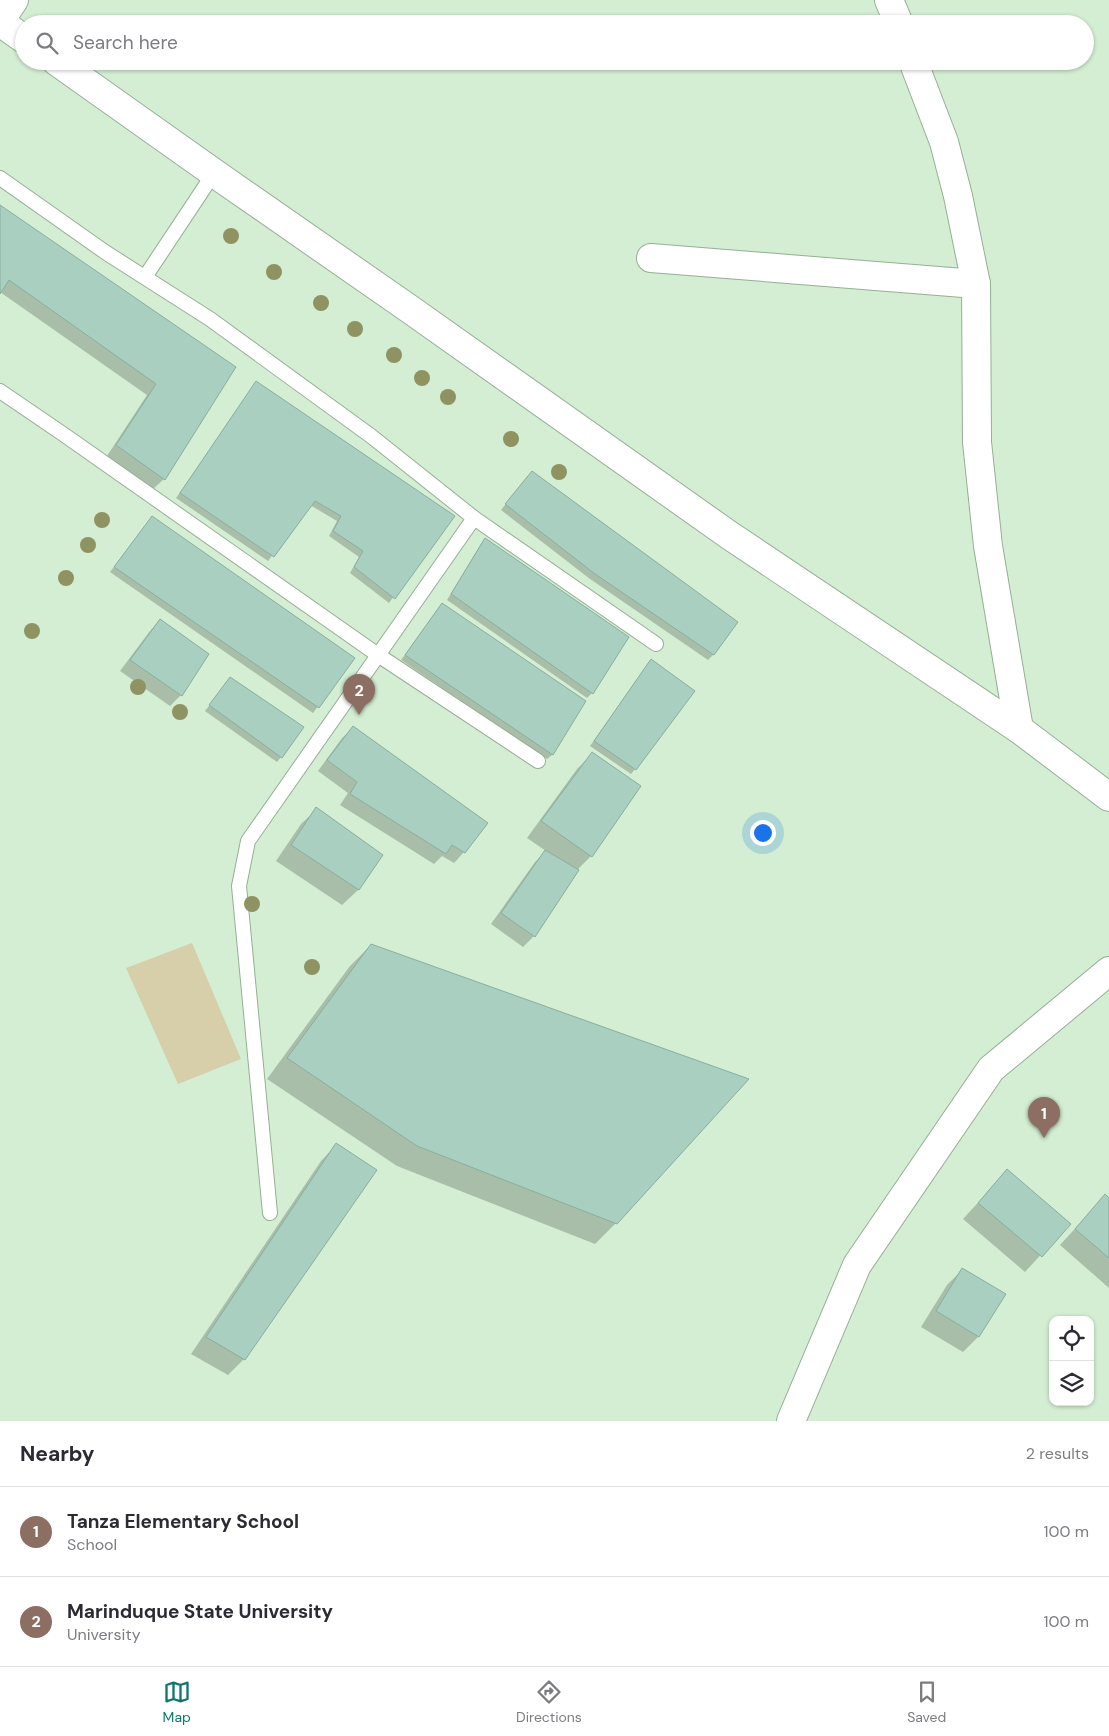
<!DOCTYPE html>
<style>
:root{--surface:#fff;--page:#f2f2f3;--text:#2b2b33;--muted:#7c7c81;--line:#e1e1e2;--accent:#0f766e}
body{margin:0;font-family:"DM Sans",sans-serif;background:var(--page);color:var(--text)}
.controls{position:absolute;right:15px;bottom:15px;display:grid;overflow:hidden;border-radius:10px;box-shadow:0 1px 4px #0004}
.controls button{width:45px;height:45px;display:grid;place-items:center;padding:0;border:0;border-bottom:1px solid var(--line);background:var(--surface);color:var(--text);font:25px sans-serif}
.you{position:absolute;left:762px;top:832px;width:18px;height:18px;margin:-12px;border:4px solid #fff;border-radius:50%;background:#1a73e8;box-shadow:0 0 0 8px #1a73e833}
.badge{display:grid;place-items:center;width:32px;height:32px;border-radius:50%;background:var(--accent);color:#fff;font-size:16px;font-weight:700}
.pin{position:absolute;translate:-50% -41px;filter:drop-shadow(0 1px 2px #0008)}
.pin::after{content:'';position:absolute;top:26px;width:18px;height:15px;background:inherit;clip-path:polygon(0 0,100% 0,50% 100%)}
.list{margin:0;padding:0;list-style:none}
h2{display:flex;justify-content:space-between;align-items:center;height:65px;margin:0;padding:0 20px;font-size:21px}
h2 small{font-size:16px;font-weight:400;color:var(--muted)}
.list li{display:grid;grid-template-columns:32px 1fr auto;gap:15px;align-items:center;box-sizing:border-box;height:90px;padding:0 20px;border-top:1px solid var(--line)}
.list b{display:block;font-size:19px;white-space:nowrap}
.list p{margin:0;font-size:16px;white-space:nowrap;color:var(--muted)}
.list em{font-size:16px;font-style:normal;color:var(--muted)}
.icon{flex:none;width:28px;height:28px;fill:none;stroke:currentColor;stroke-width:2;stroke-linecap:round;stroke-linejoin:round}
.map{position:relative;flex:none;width:1109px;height:1421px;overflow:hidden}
.search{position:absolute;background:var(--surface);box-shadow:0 1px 4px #0004;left:15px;right:15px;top:15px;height:55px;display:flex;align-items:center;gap:12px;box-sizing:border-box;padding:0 18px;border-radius:28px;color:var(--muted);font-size:19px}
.sheet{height:245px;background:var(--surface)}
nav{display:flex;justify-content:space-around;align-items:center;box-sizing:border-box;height:70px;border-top:1px solid var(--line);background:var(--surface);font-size:14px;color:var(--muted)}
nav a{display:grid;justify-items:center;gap:2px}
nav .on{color:var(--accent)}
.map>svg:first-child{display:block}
</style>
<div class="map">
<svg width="1109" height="1421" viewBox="0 0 1109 1421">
<rect width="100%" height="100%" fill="#d3eed2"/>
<polygon fill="#d7ceaa" points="192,943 241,1059 178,1084 126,968"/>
<g fill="#0003">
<polygon points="0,206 234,368 164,479 153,489 107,456 147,395 0,292"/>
<polygon points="256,383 453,516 389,603 350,573 359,557 329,536 337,521 310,505 268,561 176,498"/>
<polygon points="527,477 737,622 713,655 708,660 590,579 501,510"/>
<polygon points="152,517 353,659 313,713 110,572"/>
<polygon points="485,539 592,693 587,698 447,600 481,544"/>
<polygon points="442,604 585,702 552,755 547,759 401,660"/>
<polygon points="160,620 208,655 181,695 170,706 120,671 150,631"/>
<polygon points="651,660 635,769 631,774 590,746"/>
<polygon points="230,678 281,757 277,762 205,711"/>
<polygon points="353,728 464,852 454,863 442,856 434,864 340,805 348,793 318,771 342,738"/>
<polygon points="592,754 591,856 577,870 534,936 523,947 491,924 535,862 546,851 527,838 577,769"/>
<polygon points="317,809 381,855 358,890 342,905 276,861 301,824"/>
<polygon points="371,945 616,1223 595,1244 397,1166 267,1079 350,966"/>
<polygon points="336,1145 244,1359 228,1375 191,1354 321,1161"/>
<polygon points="1007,1171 1069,1224 1025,1272 963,1219"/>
<polygon points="1105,1196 1109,1199 1109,1288 1060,1245"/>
<polygon points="963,1269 1004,1294 978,1337 963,1352 921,1327 947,1285"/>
</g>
<g fill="#a8cfbf" stroke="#89ae9f">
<polygon points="0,205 236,367 165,480 116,445 156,384 9,280 0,294"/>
<polygon points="256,381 455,516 395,599 354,567 363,551 333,531 341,516 315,501 274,557 180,493"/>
<polygon points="532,471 738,622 714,655 595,574 505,504"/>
<polygon points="152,516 355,658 319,708 114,567"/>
<polygon points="485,538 629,637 593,694 451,594"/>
<polygon points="442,603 586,701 553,755 405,655"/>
<polygon points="160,619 209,654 182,696 130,660"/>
<polygon points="651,659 695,691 636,770 594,741"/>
<polygon points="230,677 304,727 282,758 209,705"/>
<polygon points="353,726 488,823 465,853 452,845 446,854 350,794 357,782 327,760"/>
<polygon points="592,752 641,786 592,857 541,821"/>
<polygon points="316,807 383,855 359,890 291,845"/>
<polygon points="545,850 579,870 535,937 501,913"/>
<polygon points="371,944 749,1079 617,1224 417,1146 287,1058"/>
<polygon points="336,1143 377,1170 245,1360 206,1337"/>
<polygon points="1007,1169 1071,1224 1042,1257 978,1203"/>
<polygon points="1105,1194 1109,1198 1109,1258 1075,1229"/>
<polygon points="962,1268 1006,1294 979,1337 936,1311"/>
</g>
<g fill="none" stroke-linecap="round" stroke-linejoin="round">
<g stroke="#96af95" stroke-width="16">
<g id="service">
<polyline points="0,178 105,252 210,319 371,436 474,518 656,644"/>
<polyline points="145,277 214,173"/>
<polyline points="0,391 63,434 378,655 538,761"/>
<polyline points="270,1213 239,886 248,841 474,518"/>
</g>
</g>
<g stroke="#96af95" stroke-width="30">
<g id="minor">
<polyline points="889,0 899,24"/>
<polyline points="0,21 14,0"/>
<polyline points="0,22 24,39"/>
<polyline points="56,61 214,173 411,310 729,535 1019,729 1109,797"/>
<polyline points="913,61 944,142 958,196 976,284 977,442 988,546 1019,729"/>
<polyline points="651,258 976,284"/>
<polyline points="791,1421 857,1265 991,1069 1109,971"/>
</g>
</g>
<use href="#service" stroke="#fff" stroke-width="14"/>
<use href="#minor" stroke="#fff" stroke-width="28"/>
</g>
<g fill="#8e9361">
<circle cx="231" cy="236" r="8"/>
<circle cx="274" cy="272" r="8"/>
<circle cx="321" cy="303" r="8"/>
<circle cx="355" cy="329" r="8"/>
<circle cx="394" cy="355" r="8"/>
<circle cx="422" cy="378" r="8"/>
<circle cx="448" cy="397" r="8"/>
<circle cx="511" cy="439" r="8"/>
<circle cx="559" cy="472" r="8"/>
<circle cx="102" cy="520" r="8"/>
<circle cx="88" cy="545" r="8"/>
<circle cx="66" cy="578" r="8"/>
<circle cx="32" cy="631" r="8"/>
<circle cx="138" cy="687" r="8"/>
<circle cx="180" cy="712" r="8"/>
<circle cx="252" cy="904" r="8"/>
<circle cx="312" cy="967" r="8"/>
</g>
</svg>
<div class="controls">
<button><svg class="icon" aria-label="locate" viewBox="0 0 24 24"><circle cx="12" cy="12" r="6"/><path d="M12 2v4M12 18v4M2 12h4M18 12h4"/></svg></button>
<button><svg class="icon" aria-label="layers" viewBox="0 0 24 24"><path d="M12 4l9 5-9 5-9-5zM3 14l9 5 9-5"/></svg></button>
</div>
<div class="you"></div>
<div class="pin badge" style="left:1044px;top:1138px;background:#8d6e63">1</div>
<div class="pin badge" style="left:359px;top:715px;background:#8d6e63">2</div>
<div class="search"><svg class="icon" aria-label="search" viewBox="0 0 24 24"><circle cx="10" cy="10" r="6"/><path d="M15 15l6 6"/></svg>Search here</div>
</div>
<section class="sheet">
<h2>Nearby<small>2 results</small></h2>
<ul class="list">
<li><span class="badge" style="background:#8d6e63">1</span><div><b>Tanza Elementary School</b><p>School</p></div><em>100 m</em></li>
<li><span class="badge" style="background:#8d6e63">2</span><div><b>Marinduque State University</b><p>University</p></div><em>100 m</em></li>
</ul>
</section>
<nav>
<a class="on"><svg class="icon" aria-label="map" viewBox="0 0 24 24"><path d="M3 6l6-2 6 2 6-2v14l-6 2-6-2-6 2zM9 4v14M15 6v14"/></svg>Map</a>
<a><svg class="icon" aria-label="directions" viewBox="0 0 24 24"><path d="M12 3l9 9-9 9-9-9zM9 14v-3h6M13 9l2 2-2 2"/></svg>Directions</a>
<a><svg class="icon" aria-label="saved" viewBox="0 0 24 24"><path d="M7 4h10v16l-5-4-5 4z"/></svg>Saved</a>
</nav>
